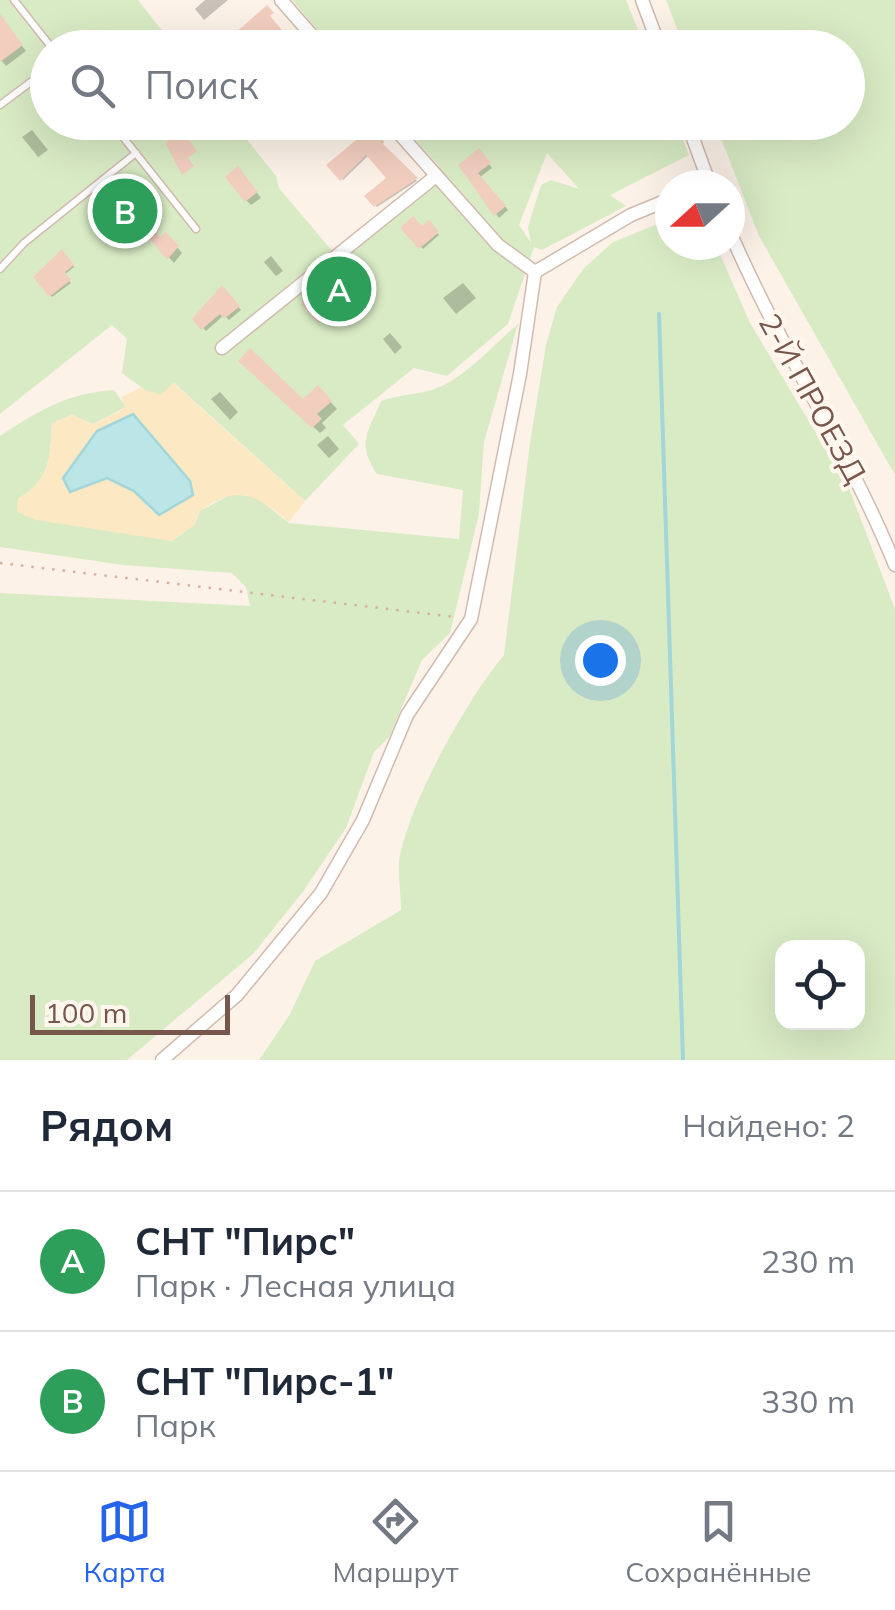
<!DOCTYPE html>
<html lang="ru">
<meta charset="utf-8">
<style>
:root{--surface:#fff;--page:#f6f6f7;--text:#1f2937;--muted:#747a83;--line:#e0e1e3;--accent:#2563eb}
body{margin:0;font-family:Mulish,sans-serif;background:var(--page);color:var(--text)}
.controls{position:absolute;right:30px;bottom:30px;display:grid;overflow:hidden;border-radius:20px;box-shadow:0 10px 40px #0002}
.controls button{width:90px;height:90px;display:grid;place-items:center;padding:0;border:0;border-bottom:2px solid var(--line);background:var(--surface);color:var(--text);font:50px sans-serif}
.compass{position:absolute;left:655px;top:170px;width:90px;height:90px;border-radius:50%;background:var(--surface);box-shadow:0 10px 40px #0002;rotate:249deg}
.scale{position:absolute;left:30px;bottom:25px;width:200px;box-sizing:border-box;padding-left:10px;border:5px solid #77564b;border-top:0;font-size:28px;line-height:35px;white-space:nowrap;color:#77564b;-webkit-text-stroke:8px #fff6ee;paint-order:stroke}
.you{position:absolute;left:600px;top:660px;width:35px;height:35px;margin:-25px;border:8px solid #fff;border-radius:50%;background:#1a73e8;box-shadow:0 0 0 15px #1a73e833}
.badge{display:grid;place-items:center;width:65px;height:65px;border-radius:50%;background:var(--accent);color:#fff;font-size:32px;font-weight:700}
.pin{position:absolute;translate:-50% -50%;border:5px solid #fff;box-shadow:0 2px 10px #0006}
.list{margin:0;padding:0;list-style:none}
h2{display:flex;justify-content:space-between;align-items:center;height:130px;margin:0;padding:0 40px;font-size:42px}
h2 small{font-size:32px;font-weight:400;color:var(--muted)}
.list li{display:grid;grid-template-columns:65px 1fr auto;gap:30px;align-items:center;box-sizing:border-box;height:140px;padding:0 40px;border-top:2px solid var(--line)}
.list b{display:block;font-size:38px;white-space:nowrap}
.list p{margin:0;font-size:32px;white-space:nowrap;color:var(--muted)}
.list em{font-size:32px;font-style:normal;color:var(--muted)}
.icon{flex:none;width:55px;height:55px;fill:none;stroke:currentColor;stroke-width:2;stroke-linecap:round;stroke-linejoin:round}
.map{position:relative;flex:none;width:895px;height:1060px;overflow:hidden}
.search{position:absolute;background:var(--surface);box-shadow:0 10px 40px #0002;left:30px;right:30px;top:30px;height:110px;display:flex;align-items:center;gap:25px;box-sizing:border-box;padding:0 35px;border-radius:55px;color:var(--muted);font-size:38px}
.sheet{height:410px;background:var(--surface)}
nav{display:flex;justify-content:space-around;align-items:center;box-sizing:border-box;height:140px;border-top:2px solid var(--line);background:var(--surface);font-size:28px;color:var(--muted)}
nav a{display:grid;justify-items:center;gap:5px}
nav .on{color:var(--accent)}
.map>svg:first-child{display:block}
</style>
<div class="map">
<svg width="895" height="1060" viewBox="0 0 895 1060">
<rect width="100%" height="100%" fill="#fdf2e8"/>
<g fill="#d9ebc5" fill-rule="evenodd">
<path d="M0,0H138L175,47L48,48V122L234,123L276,176L279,188L333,252L439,166L400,123H676L689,155L610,195L626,206L542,250L534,247L508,324L447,376L414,368L343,425L359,444L305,501L174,383L161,395L150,394L122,373L127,339L112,325L0,414ZM547,153L579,189L551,180L541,185L528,227L531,243L519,225Z"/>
<polygon points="292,0 626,0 645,47 332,47"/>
<polygon points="666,0 895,0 895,475 759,236 715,123 848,122 848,48 684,47"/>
<path d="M670,219V245H716L750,323L849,488L895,609V1060H259L290,1014L315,961L401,910C401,893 397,871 400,855C413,796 466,701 504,655L530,443L546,345L557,307L584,268L613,242ZM782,948H858V1022H782Z"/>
<path d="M518,324L484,442L479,514L450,633L422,660L389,737L374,752L346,828L302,893L253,954L127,1060H0V593L250,606L246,587L232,573L123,565L0,547V436C38,411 67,393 114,390L126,407L93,424L72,415L52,423C50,458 51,479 18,499L172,541L195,524L200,511L232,494L256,497L289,523L459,539L463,490L377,474C356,442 368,433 381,401C398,395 412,395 428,391C461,383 492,346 518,324Z"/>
</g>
<path fill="#fce8c2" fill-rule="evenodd" d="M173,383L305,501L289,522C255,495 240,483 200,511L195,524L172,541L36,520L17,512L18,499C51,479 50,458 52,423L72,415L94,424L125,408L122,397L140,388L161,395ZM142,421L153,513L134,491L102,478Z"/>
<polygon fill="#bbe5e7" stroke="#a2d6d9" stroke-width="2.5" points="133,414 190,481 193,495 159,515 134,491 107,478 70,492 63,478 97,431"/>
<g fill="#0003">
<polygon points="205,0 228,0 204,20 195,9"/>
<polygon points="0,29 10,30 26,51 6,66 0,59"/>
<polygon points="383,38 391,48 372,48"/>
<polygon points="420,122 435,122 426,129"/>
<polygon points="373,129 384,142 381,145 417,181 377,207 368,196 389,178 369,155 343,180 330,165"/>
<polygon points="32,130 48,150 38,157 22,137"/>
<polygon points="479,151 492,168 480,177 508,210 499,218 461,165"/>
<polygon points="243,174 261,198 251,205 247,201"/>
<polygon points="429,224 439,235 423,249 404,228 422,230"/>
<polygon points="131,226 161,239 166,235 182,253 174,263 151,237 144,242"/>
<polygon points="62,252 74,267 64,275 71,283 52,297 36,277"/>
<polygon points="271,256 283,271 276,276 264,262"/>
<polygon points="463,283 476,298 456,314 443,298"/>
<polygon points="340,287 350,298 322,322 305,303 320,304"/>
<polygon points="222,289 241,310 229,320 224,315 206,331 195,319"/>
<polygon points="390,333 402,347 395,354 383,339"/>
<polygon points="241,361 303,403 318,388 337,409 322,423 326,428 320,433"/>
<polygon points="220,392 238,412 230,420 211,399"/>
<polygon points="328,436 339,449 329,458 317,445"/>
</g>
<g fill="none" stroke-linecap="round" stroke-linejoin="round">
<polyline stroke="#a2d6d9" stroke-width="4" points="659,314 683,1060"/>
</g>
<g fill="#f2cebf">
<polygon points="267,5 274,13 270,16 293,43 287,48 218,48"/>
<polygon points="0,14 23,45 0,62"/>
<polygon points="373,126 385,139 381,142 418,178 374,207 364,196 386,178 366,155 340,181 326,165"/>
<polygon points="182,131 197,151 188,158 194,166 182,175 165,143"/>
<polygon points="479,148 491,163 478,173 506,206 494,216 458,165"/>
<polygon points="238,166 258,192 245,202 225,177"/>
<polygon points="144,213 160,237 166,232 179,246 167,260 145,233 137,239 127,225"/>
<polygon points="413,216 422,226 429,220 439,232 419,249 400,228"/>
<polygon points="62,249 74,265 65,272 71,280 49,297 33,277"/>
<polygon points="340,283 350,294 318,323 301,303 313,293 320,301"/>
<polygon points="222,285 240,306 224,319 220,314 201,330 192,319"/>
<polygon points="250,348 303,399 318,385 332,401 317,414 322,419 312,428 238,361"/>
</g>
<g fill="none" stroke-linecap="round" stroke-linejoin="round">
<g stroke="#d1bbaf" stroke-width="9">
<g id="service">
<polyline points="14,0 52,48"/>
<polyline points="0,105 48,69"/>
<polyline points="111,122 196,229"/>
<polyline points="0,269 24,243 136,153"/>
</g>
</g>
<g stroke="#d1bbaf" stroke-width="15">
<g id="minor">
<polyline points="281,0 323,48"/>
<polyline points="642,0 660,48"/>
<polyline points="389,122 498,245 535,272"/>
<polyline points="687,122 710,185"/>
<path d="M730,232C779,346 848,450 895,565"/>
<polyline points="535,272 631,215 670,199"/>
<polyline points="222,348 436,176"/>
<polyline points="162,1060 237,995 321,893 363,820 407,715 471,619 520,374 535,272"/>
</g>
</g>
<polyline stroke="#d8b0a2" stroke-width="2.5" stroke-dasharray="2.5 8" stroke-linecap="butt" points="0,563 455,617"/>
<use href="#service" stroke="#fff" stroke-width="6"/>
<use href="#minor" stroke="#fff" stroke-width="12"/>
</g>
<g text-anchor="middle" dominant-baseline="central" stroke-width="8" stroke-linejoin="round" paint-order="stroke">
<g font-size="30" fill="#77564b" stroke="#fff6ee">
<text transform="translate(813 398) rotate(61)">2-Й ПРОЕЗД</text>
</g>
</g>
</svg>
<div class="controls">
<button><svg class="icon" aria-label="locate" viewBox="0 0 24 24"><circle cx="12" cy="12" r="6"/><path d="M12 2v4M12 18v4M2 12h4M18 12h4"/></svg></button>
</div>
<svg class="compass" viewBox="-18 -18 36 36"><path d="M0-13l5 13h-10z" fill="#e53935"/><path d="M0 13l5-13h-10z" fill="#747a83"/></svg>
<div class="scale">100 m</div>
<div class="you"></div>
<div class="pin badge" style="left:339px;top:289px;background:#2e9e5b">A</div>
<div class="pin badge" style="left:125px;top:211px;background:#2e9e5b">B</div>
<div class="search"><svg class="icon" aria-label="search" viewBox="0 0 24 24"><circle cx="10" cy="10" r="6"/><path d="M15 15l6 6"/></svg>Поиск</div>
</div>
<section class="sheet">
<h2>Рядом<small>Найдено: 2</small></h2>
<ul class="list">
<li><span class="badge" style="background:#2e9e5b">A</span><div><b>СНТ &quot;Пирс&quot;</b><p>Парк · Лесная улица</p></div><em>230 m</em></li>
<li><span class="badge" style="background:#2e9e5b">B</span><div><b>СНТ &quot;Пирс-1&quot;</b><p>Парк</p></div><em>330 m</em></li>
</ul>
</section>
<nav>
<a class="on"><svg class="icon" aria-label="map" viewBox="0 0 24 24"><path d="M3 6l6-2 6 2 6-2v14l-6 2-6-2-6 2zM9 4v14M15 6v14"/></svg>Карта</a>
<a><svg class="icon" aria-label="directions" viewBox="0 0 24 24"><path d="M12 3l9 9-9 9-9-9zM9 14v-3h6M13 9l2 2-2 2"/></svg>Маршрут</a>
<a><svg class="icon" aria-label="saved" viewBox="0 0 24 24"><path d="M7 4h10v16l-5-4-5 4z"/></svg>Сохранённые</a>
</nav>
